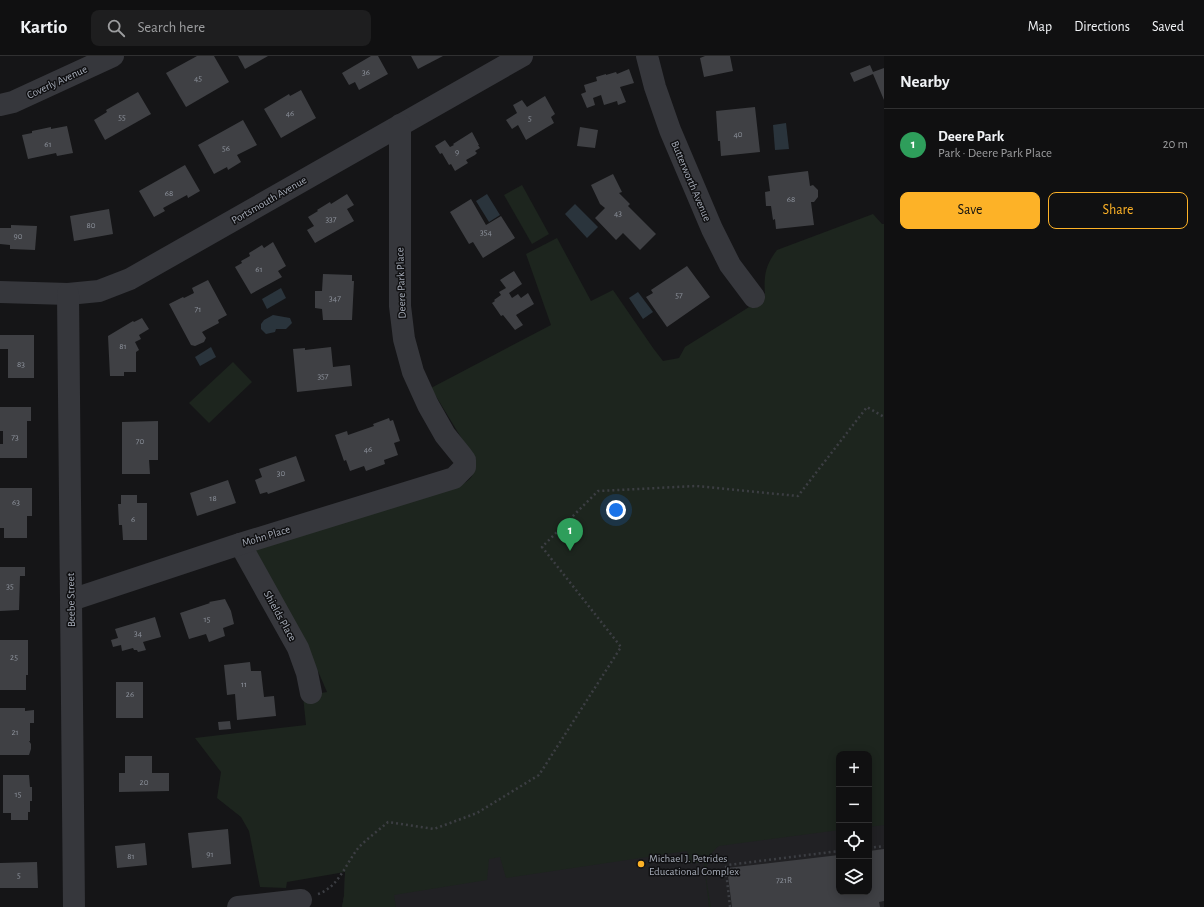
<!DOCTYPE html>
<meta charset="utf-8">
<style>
:root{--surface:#101011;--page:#1e1e1f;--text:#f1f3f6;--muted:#9c9d9f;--line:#303031;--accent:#fdb227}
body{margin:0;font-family:"Alegreya Sans",sans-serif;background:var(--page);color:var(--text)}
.controls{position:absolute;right:12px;bottom:12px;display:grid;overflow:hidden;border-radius:8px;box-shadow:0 2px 10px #0003}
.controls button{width:36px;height:36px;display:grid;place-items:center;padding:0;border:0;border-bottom:1px solid var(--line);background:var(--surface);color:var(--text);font:20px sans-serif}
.you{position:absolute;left:616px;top:454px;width:14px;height:14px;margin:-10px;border:3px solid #fff;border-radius:50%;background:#1a73e8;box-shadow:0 0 0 6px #1a73e833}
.badge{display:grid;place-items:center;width:26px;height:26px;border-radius:50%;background:var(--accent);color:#fff;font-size:13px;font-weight:700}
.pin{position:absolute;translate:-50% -33px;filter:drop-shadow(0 1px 2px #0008)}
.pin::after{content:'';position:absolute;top:21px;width:14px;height:12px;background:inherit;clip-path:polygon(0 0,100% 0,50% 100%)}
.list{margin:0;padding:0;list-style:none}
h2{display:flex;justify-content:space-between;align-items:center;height:52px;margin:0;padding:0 16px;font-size:17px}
h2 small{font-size:13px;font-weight:400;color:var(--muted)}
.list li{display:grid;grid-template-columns:26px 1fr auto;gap:12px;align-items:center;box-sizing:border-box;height:72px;padding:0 16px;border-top:1px solid var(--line)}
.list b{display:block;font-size:15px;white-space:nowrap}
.list p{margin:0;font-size:13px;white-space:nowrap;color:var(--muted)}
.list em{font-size:13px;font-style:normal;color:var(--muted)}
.actions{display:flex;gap:8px;padding:12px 16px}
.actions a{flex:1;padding:9px 0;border:1px solid var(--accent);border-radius:8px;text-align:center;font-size:14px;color:var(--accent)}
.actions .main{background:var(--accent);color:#111}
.icon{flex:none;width:22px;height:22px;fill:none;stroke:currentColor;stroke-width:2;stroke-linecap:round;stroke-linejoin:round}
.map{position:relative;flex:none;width:884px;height:851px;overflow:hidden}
header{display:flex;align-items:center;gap:24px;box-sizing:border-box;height:56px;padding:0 20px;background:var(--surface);border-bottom:1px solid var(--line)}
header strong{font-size:19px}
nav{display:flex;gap:22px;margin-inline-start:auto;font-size:14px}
.search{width:280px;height:36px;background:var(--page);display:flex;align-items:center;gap:10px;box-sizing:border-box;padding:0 14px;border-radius:8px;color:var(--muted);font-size:15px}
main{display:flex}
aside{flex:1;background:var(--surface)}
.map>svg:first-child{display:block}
</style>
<header>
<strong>Kartio</strong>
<div class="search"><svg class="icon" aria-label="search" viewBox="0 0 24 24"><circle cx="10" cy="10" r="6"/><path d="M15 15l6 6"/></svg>Search here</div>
<nav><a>Map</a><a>Directions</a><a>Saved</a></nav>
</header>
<main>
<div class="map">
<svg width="884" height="851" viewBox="0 0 884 851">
<rect width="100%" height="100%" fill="#151517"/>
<polygon fill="#212124" points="884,760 884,851 342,851 344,840 345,816 839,765 839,836 869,836 869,762"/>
<g fill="#1d251e">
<polygon points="522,129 549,178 532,188 504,139"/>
<path d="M873,158L882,168H884V769L869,771V698H839V774L719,790C699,804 708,830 711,851H709L704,807H690L687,795L506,822L500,801L489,803L487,824L394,839L396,851H342L344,840L345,816L287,826L286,832L260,831L249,775L241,761L217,742L221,716L195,682L306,669L303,640L327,636L308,592L255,499L257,491L450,433C469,426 477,423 473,401L431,332L551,269L526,198L557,182L591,245L613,234L653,292L663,305L679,302L685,291L765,241C764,221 764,211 777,194Z"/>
<polygon points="233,306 252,326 209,367 189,347"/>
</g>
<g fill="#2a343c">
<polygon points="786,67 789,93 775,94 773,69"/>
<polygon points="487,138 500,159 489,166 476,145"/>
<polygon points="575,148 598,171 587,182 565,158"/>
<polygon points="281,232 286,242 267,253 262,243"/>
<polygon points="638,236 653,256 643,263 629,242"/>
<polygon points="273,259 290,262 292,267 286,273 276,273 275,276 266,278 261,273 261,268 264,264"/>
<polygon points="211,291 216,301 200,310 195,301"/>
</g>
<g fill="#3f4044">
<polygon points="197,0 214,0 229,26 186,51 166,17"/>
<polygon points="238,0 268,0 245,13"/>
<polygon points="371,0 378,0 388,18 359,34 355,26 349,29 342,17"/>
<polygon points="411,0 443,0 418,13"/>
<polygon points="705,0 730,0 733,15 704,21 700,2"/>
<polygon points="870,9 873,16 884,12 884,44 873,18 854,26 850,17"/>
<polygon points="629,13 634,27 620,31 626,46 618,49 617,45 604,49 601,39 593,42 595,49 587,52 581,38 586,36 584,29 597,25 596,21 606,18 606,19 616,16 617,18"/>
<polygon points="301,34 316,62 281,82 264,53 289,38 290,40"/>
<polygon points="138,36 151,58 105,84 94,64 107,56 106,54"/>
<polygon points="545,40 555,58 551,61 554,67 526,84 518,69 512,73 506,64 517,57 513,49 522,44 527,51"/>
<polygon points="755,51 760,96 721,100 720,85 718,85 716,55"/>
<polygon points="243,64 257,89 237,99 241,106 228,114 227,111 214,118 198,89"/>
<polygon points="67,70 73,97 57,100 56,97 28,103 22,79 32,77 32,75 51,71 51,73"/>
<polygon points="580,71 598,74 595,92 577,90"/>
<polygon points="472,76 479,89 478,89 480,92 475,95 477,97 475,99 466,104 468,107 455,115 451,108 449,109 442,97 440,98 435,90 445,84 450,91 454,89 453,88"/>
<polygon points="185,109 200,135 188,142 187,139 163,152 165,155 154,161 139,135"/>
<polygon points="808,115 810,130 813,129 818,134 818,141 814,146 811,146 814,169 776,173 775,163 773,164 771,150 766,150 765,136 770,135 768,120"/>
<polygon points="613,118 622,136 619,137 630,148 628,150 656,178 640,194 623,177 616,184 595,162 605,152 600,148 591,129"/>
<polygon points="347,138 354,149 347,153 354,165 315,187 307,174 314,170 308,161 318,155 317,154 330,146 331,148"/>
<polygon points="471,143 486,169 501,160 515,182 483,202 473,186 469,188 450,156"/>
<polygon points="109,153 113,178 74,185 70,160"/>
<polygon points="11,169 37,170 35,194 10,193 10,189 0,188 0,172 11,172"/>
<polygon points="273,186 286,210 278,215 282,221 251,238 235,211 242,207 241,205 250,200 249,197 262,189 264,192"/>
<polygon points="687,210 710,241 667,271 646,241 653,237 651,234"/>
<polygon points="514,215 522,228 509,237 512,242 518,238 521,242 528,237 534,248 516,259 523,269 515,274 503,259 501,260 492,247 495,245 494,244 501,239 499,236 506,232 500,224"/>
<polygon points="323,218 352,219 352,225 354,225 352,264 323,264 322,253 315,252 315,235 322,235"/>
<polygon points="208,224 227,259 218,264 219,267 202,276 206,282 204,286 195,290 191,289 169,248 183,241 184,242 194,237 192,232"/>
<polygon points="142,262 149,273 139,279 141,283 135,286 139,294 136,296 136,316 124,316 124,320 110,320 108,280 133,265 134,266"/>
<polygon points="0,279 34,279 34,322 8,322 8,293 0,293"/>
<polygon points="331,291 333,311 350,309 352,330 297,336 293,293 305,292 305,294"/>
<polygon points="0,351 31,351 31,365 27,365 27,402 0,402 0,388 3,388 3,375 0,375"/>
<polygon points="389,362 390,365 393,364 400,385 394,387 398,399 384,404 385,408 366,415 364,410 350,415 346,404 344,405 335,379 347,375 348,379 374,370 373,368"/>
<polygon points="158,365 158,404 149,404 150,418 122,418 122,366"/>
<polygon points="296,400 305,425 268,438 267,436 260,438 255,424 262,421 259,413"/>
<polygon points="228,424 236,447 197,460 190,437"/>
<polygon points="0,432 32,432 32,460 27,460 27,482 4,482 4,472 0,472"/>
<polygon points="121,439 137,439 137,447 147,447 147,484 123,484 122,469 119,469 118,448 121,448"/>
<polygon points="0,511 25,511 25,520 20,520 19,554 0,555"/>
<polygon points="225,543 231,555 234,568 223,572 225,580 209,586 206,578 189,583 180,557 210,547 209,546"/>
<polygon points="155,561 161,581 143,586 146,594 138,596 137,594 134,594 133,592 122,595 121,589 113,591 111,584 118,582 115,573"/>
<polygon points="0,584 28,584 28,619 26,619 26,634 0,634"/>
<polygon points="250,606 251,615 261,615 264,641 274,640 276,660 237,664 235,638 227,639 224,609"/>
<rect x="116" y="626" width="27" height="36"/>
<polygon points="0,652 25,652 25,655 34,654 34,667 30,667 30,685 29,685 31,688 31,693 29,699 0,699"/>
<polygon points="230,665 231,673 219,674 218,666"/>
<polygon points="125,700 152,700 152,717 169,717 169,735 119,736 119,717 125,717"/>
<polygon points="3,719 29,719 30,731 32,731 32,745 30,745 30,756 28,756 28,764 11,764 11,757 3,757"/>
<polygon points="228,773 231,808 192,812 188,777"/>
<polygon points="145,787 147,809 117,812 115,790"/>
<polygon points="884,793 884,845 879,846 880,851 732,851 727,812 839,799 839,836 869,836 869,795"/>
<polygon points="37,806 38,832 0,832 0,807"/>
</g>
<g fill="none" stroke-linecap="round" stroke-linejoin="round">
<g stroke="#3c3e43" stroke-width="2.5" stroke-dasharray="2 3" stroke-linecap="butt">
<polyline points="869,792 884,790"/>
<path d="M318,838C339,831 346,807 359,791C368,782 379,774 388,766L434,773L477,757L539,719L621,591L542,491L598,435L696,430L798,440L867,351L884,361"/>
<polyline points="730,851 726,815 725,812 728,809 839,795"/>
</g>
<g stroke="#36373c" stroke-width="22">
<polyline points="647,0 655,31 670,74 712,173 730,209 754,241"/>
<polyline points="0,49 13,46 113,0"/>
<polyline points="0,236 68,238 99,235 130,223 522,0"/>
<polyline points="68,238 74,851"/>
<polyline points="240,488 298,592 307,617 311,637"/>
<polyline points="71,544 240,488 454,422 465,411 465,404 462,400 445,379 428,349 413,316 404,283 400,250 400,69"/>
<polyline points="238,851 301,844"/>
</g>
</g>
<circle fill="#fdb227" stroke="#101012" stroke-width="1.5" cx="641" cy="808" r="4"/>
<g text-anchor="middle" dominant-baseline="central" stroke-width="3" stroke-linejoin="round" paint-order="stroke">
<g font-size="9" fill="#8c919b">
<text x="366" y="16">36</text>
<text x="198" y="22">45</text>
<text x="290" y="57">46</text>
<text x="122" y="61">55</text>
<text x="530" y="62">5</text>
<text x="738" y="78">40</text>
<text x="48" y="88">61</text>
<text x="226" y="92">56</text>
<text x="457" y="96">9</text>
<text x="169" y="137">68</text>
<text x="791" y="143">68</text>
<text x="618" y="157">43</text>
<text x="331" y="163">337</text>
<text x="91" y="169">80</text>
<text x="486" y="176">354</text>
<text x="18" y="180">90</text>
<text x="259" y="213">61</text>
<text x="679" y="239">57</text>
<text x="335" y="242">347</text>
<text x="198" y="253">71</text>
<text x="123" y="290">81</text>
<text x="21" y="308">83</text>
<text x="323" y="320">357</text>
<text x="15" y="381">73</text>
<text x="140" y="385">70</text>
<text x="368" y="393">46</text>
<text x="281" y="417">30</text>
<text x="213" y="442">18</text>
<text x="16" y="446">63</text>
<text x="133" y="463">6</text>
<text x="10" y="530">35</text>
<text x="207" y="563">15</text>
<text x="138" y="577">34</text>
<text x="14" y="601">25</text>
<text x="244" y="628">11</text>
<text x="130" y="638">26</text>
<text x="15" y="676">21</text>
<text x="144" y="726">20</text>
<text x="18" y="738">15</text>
<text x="210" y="798">91</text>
<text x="131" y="800">81</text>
<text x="19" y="819">5</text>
<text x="784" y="824">721R</text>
</g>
<g font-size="11" fill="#a6acb8" stroke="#101012">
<text transform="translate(57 26) rotate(-25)">Coverly Avenue</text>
<text transform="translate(691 125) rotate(67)">Butterworth Avenue</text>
<text transform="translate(269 144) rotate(-30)">Portsmouth Avenue</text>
<text transform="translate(401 227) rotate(-92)">Deere Park Place</text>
<text transform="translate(266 480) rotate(-17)">Mohn Place</text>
<text transform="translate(71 544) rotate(-91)">Beebe Street</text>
<text transform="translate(280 560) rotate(61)">Shields Place</text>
</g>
<g font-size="11" fill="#a6acb8" stroke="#101012" text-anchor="start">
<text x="649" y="802">Michael J. Petrides<tspan x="649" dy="13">Educational Complex</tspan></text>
</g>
</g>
</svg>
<div class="controls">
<button>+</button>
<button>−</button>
<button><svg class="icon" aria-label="locate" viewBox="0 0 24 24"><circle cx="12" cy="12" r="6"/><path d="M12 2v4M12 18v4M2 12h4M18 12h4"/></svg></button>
<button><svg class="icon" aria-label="layers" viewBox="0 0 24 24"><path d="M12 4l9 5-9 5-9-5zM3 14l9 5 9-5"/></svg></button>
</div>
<div class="you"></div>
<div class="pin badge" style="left:570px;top:495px;background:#2e9e5b">1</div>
</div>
<aside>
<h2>Nearby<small></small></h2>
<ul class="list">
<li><span class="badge" style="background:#2e9e5b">1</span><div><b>Deere Park</b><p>Park · Deere Park Place</p></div><em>20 m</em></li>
</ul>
<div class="actions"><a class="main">Save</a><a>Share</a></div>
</aside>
</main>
